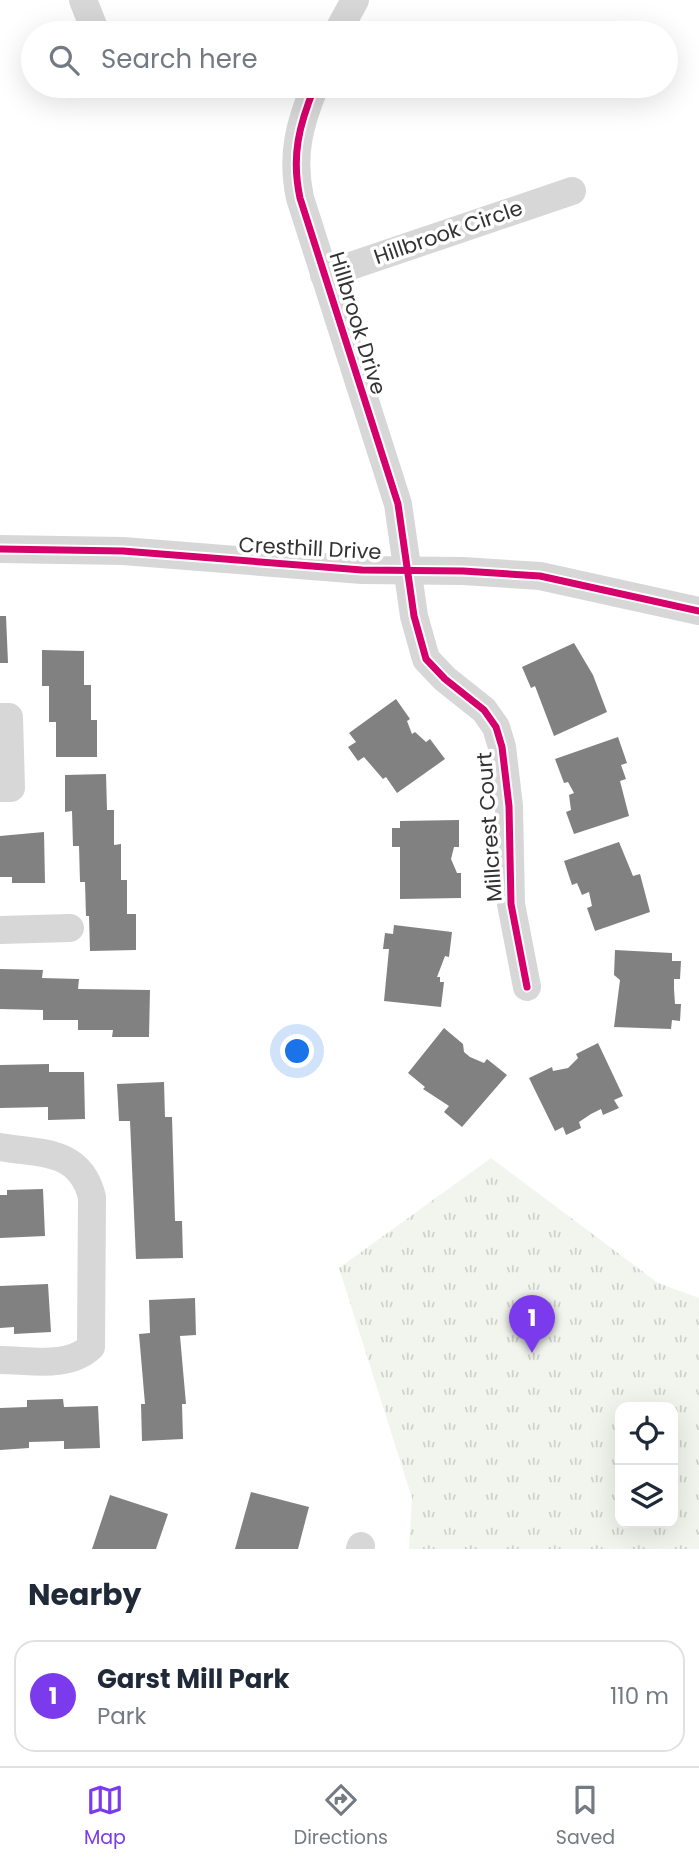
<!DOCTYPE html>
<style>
:root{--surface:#fff;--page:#f2f2f3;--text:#1f2937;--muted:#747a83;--line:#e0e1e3;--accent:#7c3aed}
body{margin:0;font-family:Poppins,sans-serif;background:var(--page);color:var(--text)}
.controls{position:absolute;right:21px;bottom:21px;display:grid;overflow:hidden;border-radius:14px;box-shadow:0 7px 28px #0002}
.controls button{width:63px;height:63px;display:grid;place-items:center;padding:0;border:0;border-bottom:2px solid var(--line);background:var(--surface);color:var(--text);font:35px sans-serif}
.you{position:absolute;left:298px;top:1052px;width:24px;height:24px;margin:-18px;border:5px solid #fff;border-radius:50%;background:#1a73e8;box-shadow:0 0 0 10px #1a73e833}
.badge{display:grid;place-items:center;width:46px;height:46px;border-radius:50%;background:var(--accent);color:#fff;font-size:23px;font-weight:700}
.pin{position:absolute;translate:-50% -58px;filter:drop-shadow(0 2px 4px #0008)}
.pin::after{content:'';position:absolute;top:37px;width:24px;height:21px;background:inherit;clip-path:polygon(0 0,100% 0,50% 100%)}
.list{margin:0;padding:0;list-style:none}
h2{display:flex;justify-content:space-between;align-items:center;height:91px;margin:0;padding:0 28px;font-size:30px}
h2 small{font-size:23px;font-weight:400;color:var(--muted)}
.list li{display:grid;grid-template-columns:46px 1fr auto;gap:21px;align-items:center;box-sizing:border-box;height:112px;margin:0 14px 14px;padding:0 14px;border:2px solid var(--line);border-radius:21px}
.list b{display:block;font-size:26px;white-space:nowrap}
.list p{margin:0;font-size:23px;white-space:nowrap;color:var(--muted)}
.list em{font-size:23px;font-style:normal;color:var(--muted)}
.icon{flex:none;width:38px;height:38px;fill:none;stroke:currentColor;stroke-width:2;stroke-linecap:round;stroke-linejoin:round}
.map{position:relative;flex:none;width:699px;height:1549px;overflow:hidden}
.search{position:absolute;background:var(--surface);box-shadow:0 7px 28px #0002;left:21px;right:21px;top:21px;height:77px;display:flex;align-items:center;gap:18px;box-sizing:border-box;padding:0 24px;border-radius:38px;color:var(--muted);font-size:26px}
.sheet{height:217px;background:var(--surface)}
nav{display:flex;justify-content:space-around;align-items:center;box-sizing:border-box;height:98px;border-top:2px solid var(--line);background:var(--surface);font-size:19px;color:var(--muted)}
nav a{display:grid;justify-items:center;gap:4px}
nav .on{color:var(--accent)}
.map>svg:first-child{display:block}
</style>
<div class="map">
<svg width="699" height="1549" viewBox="0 0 699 1549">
<defs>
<pattern id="park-tufts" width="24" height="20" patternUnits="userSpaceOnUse" patternTransform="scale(1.75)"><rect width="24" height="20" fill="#f1f5ed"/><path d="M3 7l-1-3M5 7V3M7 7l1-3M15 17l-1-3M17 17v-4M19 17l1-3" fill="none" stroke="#cfd2cc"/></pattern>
</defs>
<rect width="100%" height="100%" fill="#fff"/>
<path fill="url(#park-tufts)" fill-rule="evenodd" d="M491,1158L658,1283L699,1298V1549H409L412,1498L339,1268ZM620,1407H673V1523H620Z"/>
<g fill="#818181">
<polygon points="0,616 6,616 8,663 0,663"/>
<polygon points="574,643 593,675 607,712 554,736 535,686 531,688 522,667"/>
<polygon points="42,650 84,651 84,685 91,685 91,720 97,720 97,757 56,757 56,722 49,722 49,686 42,686"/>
<polygon points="396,699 410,719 407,721 412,734 415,732 426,742 430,739 445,759 397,793 386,777 383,779 364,757 358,761 348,747 356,742 349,733"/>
<polygon points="618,737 627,763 621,765 626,779 620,781 629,816 574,834 566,812 571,810 569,795 574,793 568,782 564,783 555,759"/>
<polygon points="106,774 107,810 114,810 114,845 121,844 121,880 127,880 127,914 136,914 136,950 90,951 89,916 86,916 85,882 80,882 79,846 73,846 72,811 65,812 65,775"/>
<polygon points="459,820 459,847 454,847 451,859 457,873 461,873 461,898 400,899 400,847 392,847 392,828 400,828 400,821"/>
<polygon points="44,832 45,883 12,883 12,877 0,877 0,836"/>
<polygon points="619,842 633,876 640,874 650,912 595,931 587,908 592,906 589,892 582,895 577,883 572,885 564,861"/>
<polygon points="394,925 452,932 449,957 445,956 437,977 440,977 440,982 444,982 441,1007 384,1001 389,949 383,949 385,933 393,934"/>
<polygon points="615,950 672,953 672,961 681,961 680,979 674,979 674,989 675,1004 681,1004 680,1021 672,1020 671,1029 614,1027 620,980 614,975"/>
<polygon points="0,969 43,970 42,978 79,979 78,989 150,990 149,1037 112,1037 113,1030 78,1030 78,1020 43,1020 43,1010 0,1009"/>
<polygon points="444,1028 463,1044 464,1052 470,1057 484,1063 487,1059 507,1075 462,1127 444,1112 449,1106 423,1089 425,1087 408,1073"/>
<polygon points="598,1043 623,1096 614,1100 619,1108 603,1115 601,1109 591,1114 579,1122 581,1128 566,1135 563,1127 555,1131 529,1078 552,1067 553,1071 568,1068 578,1058 576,1054"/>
<polygon points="49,1064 49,1072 84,1072 85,1119 48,1120 48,1107 0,1108 0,1065"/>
<polygon points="164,1082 165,1117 172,1117 175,1221 182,1221 183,1258 136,1259 130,1121 119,1121 117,1084"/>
<polygon points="43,1189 45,1236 0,1238 0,1195 7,1195 7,1190"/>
<polygon points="48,1284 51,1332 14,1334 14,1327 0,1328 0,1286"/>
<polygon points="195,1298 196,1335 180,1336 186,1404 182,1404 183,1439 142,1441 141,1404 145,1404 139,1334 150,1333 149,1300"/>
<polygon points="63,1399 64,1407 98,1406 100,1448 64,1449 64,1441 29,1442 29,1448 0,1450 0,1408 27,1407 27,1400"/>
<polygon points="251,1492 309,1507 298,1549 235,1549"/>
<polygon points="110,1495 168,1514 156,1549 92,1549"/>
</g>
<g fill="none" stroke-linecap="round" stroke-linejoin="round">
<g stroke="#d7d7d7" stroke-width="28">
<polyline points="83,0 96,33"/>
<polyline points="337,33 355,0"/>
<path d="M315,86C299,125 291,156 300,198L398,504L414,616L426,659L445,679L484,710L496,727L502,747L509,806L511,904L527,987"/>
<polyline points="324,275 572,191"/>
<polyline points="0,549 123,551 362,570 463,571 540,576 699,611"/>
<polyline points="0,717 9,717 11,788 0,788"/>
<polyline points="0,930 70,928"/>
<path d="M0,1147C41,1154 80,1149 92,1197L91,1347C67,1369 30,1360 0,1360"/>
<polyline points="360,1549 361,1546"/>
</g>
<g stroke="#fff" stroke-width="11">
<g id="cycleway">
<path d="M315,86C299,125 291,156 300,198L398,504L414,616L426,659L445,679L484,710L496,727L502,747L509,806L511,904L527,987"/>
<polyline points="0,549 123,551 362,570 463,571 540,576 699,611"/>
</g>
</g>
<use href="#cycleway" stroke="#d6006c" stroke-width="7"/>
</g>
<g text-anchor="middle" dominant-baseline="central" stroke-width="7" stroke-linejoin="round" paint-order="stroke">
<g font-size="21" fill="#333" stroke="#fff">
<text transform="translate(448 232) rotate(-19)">Hillbrook Circle</text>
<text transform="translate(358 323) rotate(73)">Hillbrook Drive</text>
<text transform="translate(310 548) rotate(3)">Cresthill Drive</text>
<text transform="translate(489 827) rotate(-94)">Millcrest Court</text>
</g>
</g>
</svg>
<div class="controls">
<button><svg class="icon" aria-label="locate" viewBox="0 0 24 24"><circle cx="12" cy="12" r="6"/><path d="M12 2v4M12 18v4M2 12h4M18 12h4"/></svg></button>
<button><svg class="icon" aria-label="layers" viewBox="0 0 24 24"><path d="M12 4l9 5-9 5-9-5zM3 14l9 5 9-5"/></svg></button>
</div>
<div class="you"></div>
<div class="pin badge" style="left:532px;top:1353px">1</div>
<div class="search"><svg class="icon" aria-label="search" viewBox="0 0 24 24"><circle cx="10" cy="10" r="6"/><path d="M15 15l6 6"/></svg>Search here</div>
</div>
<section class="sheet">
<h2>Nearby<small></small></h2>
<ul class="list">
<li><span class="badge">1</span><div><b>Garst Mill Park</b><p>Park</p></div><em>110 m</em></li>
</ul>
</section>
<nav>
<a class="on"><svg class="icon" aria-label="map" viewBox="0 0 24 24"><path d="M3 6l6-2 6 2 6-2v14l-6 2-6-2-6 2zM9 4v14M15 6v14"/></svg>Map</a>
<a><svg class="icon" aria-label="directions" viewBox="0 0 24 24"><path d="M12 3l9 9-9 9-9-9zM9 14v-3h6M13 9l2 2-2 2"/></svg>Directions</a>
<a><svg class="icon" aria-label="saved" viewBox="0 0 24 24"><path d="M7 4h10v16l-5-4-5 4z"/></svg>Saved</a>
</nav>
